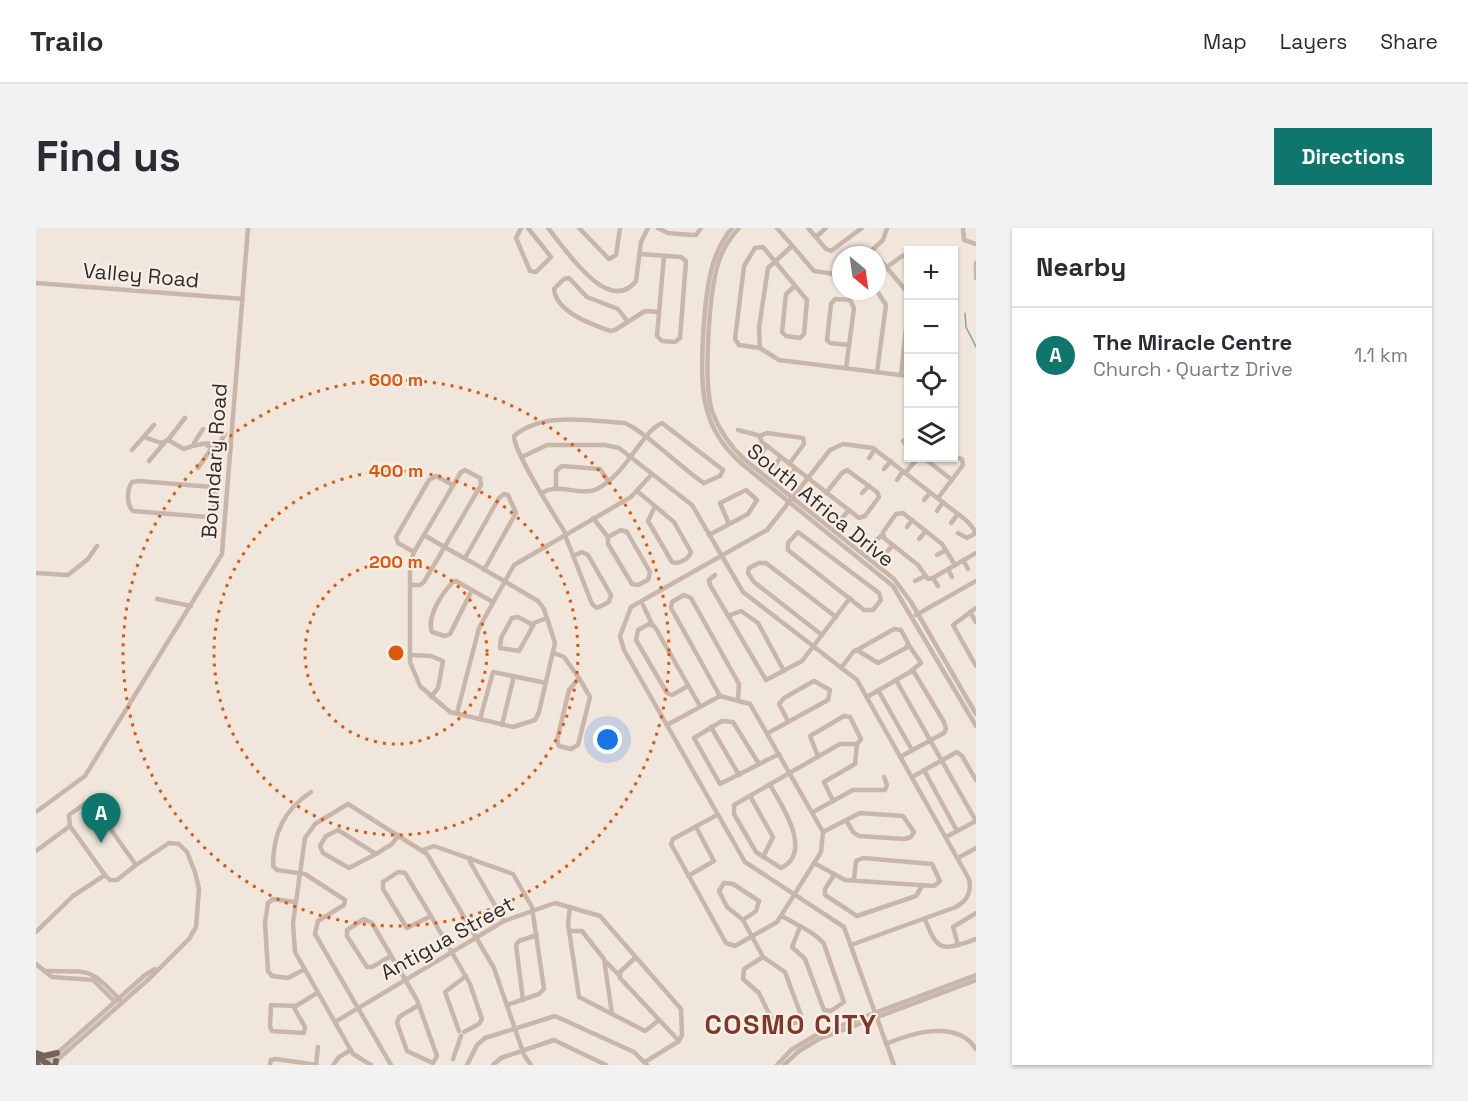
<!DOCTYPE html>
<meta charset="utf-8">
<style>
:root{--surface:#fff;--page:#f2f2f3;--text:#2b2b33;--muted:#7c7c81;--line:#e1e1e2;--accent:#0f766e}
body{margin:0;font-family:"Space Grotesk",sans-serif;background:var(--page);color:var(--text)}
.controls{position:absolute;right:18px;top:18px;display:grid;overflow:hidden;border-radius:0px;box-shadow:0 2px 4px #0004}
.controls button{width:54px;height:54px;display:grid;place-items:center;padding:0;border:0;border-bottom:2px solid var(--line);background:var(--surface);color:var(--text);font:30px sans-serif}
.compass{position:absolute;left:796px;top:18px;width:54px;height:54px;border-radius:50%;background:var(--surface);box-shadow:0 2px 4px #0004;rotate:151deg}
.you{position:absolute;left:572px;top:512px;width:21px;height:21px;margin:-15px;border:4px solid #fff;border-radius:50%;background:#1a73e8;box-shadow:0 0 0 9px #1a73e833}
.badge{display:grid;place-items:center;width:39px;height:39px;border-radius:50%;background:var(--accent);color:#fff;font-size:20px;font-weight:700}
.pin{position:absolute;translate:-50% -50px;filter:drop-shadow(0 2px 3px #0008)}
.pin::after{content:'';position:absolute;top:32px;width:21px;height:18px;background:inherit;clip-path:polygon(0 0,100% 0,50% 100%)}
.list{margin:0;padding:0;list-style:none}
h2{display:flex;justify-content:space-between;align-items:center;height:78px;margin:0;padding:0 24px;font-size:26px}
h2 small{font-size:20px;font-weight:400;color:var(--muted)}
.list li{display:grid;grid-template-columns:39px 1fr auto;gap:18px;align-items:center;box-sizing:border-box;height:96px;padding:0 24px;border-top:2px solid var(--line)}
.list b{display:block;font-size:22px;white-space:nowrap}
.list p{margin:0;font-size:20px;white-space:nowrap;color:var(--muted)}
.list em{font-size:20px;font-style:normal;color:var(--muted)}
.icon{flex:none;width:33px;height:33px;fill:none;stroke:currentColor;stroke-width:2;stroke-linecap:round;stroke-linejoin:round}
.map{position:relative;flex:none;width:940px;height:837px;overflow:hidden;border-radius:0px}
header{display:flex;align-items:center;gap:36px;box-sizing:border-box;height:84px;padding:0 30px;background:var(--surface);border-bottom:2px solid var(--line)}
header strong{font-size:28px}
nav{display:flex;gap:33px;margin-inline-start:auto;font-size:21px}
.intro{display:flex;align-items:center;justify-content:space-between;box-sizing:border-box;height:144px;padding:0 36px}
h1{margin:0;font-size:42px}
.button{padding:15px 27px;border-radius:0px;background:var(--accent);color:#fff;font-size:21px;font-weight:700}
main{display:flex;gap:36px;padding:0 36px}
aside{flex:1;background:var(--surface);border-radius:0px;box-shadow:0 2px 4px #0004}
.map>svg:first-child{display:block}
</style>
<header>
<strong>Trailo</strong>
<nav><a>Map</a><a>Layers</a><a>Share</a></nav>
</header>
<div class="intro"><h1>Find us</h1><a class="button">Directions</a></div>
<main>
<div class="map">
<svg width="940" height="837" viewBox="0 0 940 837">
<rect width="100%" height="100%" fill="#f0e6dc"/>
<g fill="none" stroke-linecap="round" stroke-linejoin="round">
<polyline stroke="#7da9aa" stroke-width="1.5" points="929,85 930,99 940,119"/>
<g stroke="#c7b6a9" stroke-width="4.5">
<polyline points="485,0 480,10 494,43 500,44 515,29 492,0"/>
<path d="M512,0C528,19 572,89 600,53L605,14L612,0"/>
<polyline points="543,0 573,31 580,27 584,0"/>
<polyline points="622,0 632,5 656,7 660,7 665,0"/>
<path d="M696,0C687,11 681,23 677,36C668,66 662,149 670,178C675,201 689,221 706,236L857,358L940,498"/>
<path d="M703,0C693,11 686,22 682,36C673,66 667,154 676,183C683,202 695,219 709,232L858,351L875,374L940,486"/>
<polyline points="741,0 778,43 805,47"/>
<polyline points="772,0 790,21 795,23 826,0"/>
<polyline points="927,0 928,12 940,16"/>
<polyline points="780,9 790,0"/>
<polyline points="756,18 732,40 723,100 724,120 743,132 872,148"/>
<polyline points="604,26 645,29 650,33 644,110 639,114 626,113 621,108 628,28"/>
<polyline points="831,27 847,12 851,0"/>
<polyline points="841,28 872,65"/>
<polyline points="940,35 940,50"/>
<polyline points="851,39 866,28 872,27"/>
<polyline points="0,55 207,71"/>
<path d="M592,94L582,81L551,69L533,50L528,51L518,61C520,84 555,96 574,103L579,102L609,83L623,84"/>
<polyline points="724,120 703,117 699,111 708,38 719,20 727,19 771,72 768,106 764,110 750,108 746,104 750,66 759,58"/>
<polyline points="810,140 818,80 814,72 799,71 795,76 791,112 794,115 813,117"/>
<polyline points="841,144 850,77 841,63"/>
<polyline points="865,147 872,81"/>
<polyline points="702,202 725,208"/>
<path d="M108,209L125,215L132,212L148,221C163,214 178,216 195,215"/>
<polyline points="132,212 149,190"/>
<polyline points="867,213 872,219"/>
<polyline points="158,215 167,201"/>
<polyline points="171,217 175,221 195,220"/>
<polyline points="182,217 189,206"/>
<polyline points="96,222 118,197"/>
<polyline points="724,227 731,218"/>
<path d="M486,229L511,217H569L583,220L656,277L707,364L821,452L933,651C936,663 931,673 920,679L815,717"/>
<polyline points="833,230 839,221"/>
<polyline points="888,230 916,252"/>
<polyline points="113,233 129,214"/>
<polyline points="753,236 768,216 767,210 731,205 726,207 724,210 726,214 823,290 829,288 843,269 841,264 811,242 806,245 790,265"/>
<polyline points="738,238 745,229"/>
<polyline points="162,240 175,221"/>
<polyline points="848,241 855,233"/>
<polyline points="869,245 882,230"/>
<polyline points="753,249 759,241"/>
<polyline points="861,252 867,243"/>
<path d="M103,253L176,259L180,267L177,285L171,289L97,283C90,276 91,261 96,254Z"/>
<polyline points="520,260 520,243 526,238 564,241 573,254"/>
<path d="M601,263L638,294L655,324C653,331 642,337 636,334L612,293L619,278"/>
<path d="M506,265C523,254 544,269 561,261C592,245 604,205 626,195L687,242L684,248L668,255C645,240 611,205 589,195C554,193 506,183 478,208C478,225 519,288 530,306"/>
<polyline points="826,265 833,258"/>
<polyline points="902,270 927,237 926,231 918,229"/>
<polyline points="888,272 894,265"/>
<polyline points="901,283 907,274"/>
<polyline points="557,290 572,309 572,316 596,356 602,357 612,352 614,344 591,304 585,302 572,309"/>
<polyline points="806,290 813,282"/>
<polyline points="915,295 922,286"/>
<polyline points="871,299 876,292"/>
<polygon points="762,304 843,365 845,372 837,382 828,382 752,322 752,315"/>
<polyline points="922,305 931,310 940,305"/>
<polyline points="529,307 556,376 561,380 573,374 575,367 552,327 546,324 537,328"/>
<polyline points="673,307 712,286 721,272 710,262 684,275 693,296"/>
<polyline points="883,311 890,303"/>
<polyline points="838,314 846,307"/>
<polyline points="378,324 362,315 360,309 393,252 400,248 417,257"/>
<polyline points="850,325 857,317"/>
<polyline points="901,327 910,322"/>
<polyline points="429,330 463,270 468,266 472,267 480,285 448,342"/>
<polyline points="927,332 932,341"/>
<polyline points="919,337 906,316 867,285 860,286 847,304 848,310 882,337 892,351 897,350 940,325"/>
<polyline points="912,341 916,349"/>
<polyline points="0,345 32,347 52,331 61,318"/>
<polyline points="679,347 673,352 674,357 730,452 766,433 814,370"/>
<polyline points="897,350 902,358"/>
<polyline points="879,353 889,348"/>
<path d="M374,357H384L388,354L445,257L444,250L429,242L425,244L378,324L374,336V434L384,458L414,484L477,499L499,492L503,484L519,415L508,381L502,373L439,336C422,327 405,317 388,307"/>
<path d="M436,362L414,406L409,408L396,404C390,389 407,364 417,354L420,353L457,374"/>
<polyline points="121,371 155,378"/>
<polyline points="607,377 616,396"/>
<polyline points="940,380 917,397 940,438"/>
<polyline points="934,384 940,394"/>
<polyline points="880,387 940,353"/>
<polyline points="692,388 705,383 722,395 748,443"/>
<polyline points="498,396 483,423 464,420 465,410 476,390 482,389 495,396 511,390"/>
<polyline points="786,407 718,354 712,345 713,340 723,335 730,335 800,389"/>
<polyline points="872,416 885,435 874,444"/>
<polyline points="518,425 528,429 543,450 533,462 521,512 523,518 535,521 542,517 554,469 543,450"/>
<polyline points="374,427 395,428 407,433 402,460 395,469"/>
<polyline points="805,440 818,423 821,422 858,401 865,402 872,415 870,420 842,435 821,422"/>
<polyline points="860,452 940,593"/>
<polyline points="652,458 636,467 631,465 600,412 602,402 613,396 619,399 664,478"/>
<polyline points="842,462 876,522"/>
<polyline points="684,468 635,380 636,374 648,367 655,370 703,456 702,471"/>
<polyline points="831,469 874,444 878,444 908,494 910,501 908,505 864,529"/>
<polyline points="421,485 443,400 478,337 595,269 616,246"/>
<polyline points="444,491 457,444 510,455"/>
<polyline points="466,497 478,448"/>
<polyline points="631,497 684,468 714,476 787,604 785,624 741,694 699,718 690,715 635,616 637,611 681,587"/>
<polyline points="675,499 703,547"/>
<polyline points="732,505 792,472 794,462 778,453 748,470 743,476 752,493"/>
<polyline points="782,528 774,508 808,488 814,489 825,511 821,516 819,536 788,554 797,573"/>
<polyline points="723,536 697,494 686,493 658,510 684,556 743,526"/>
<polyline points="888,542 921,603"/>
<polyline points="876,549 921,524 926,528 940,552"/>
<path d="M734,557C745,576 778,624 745,640L720,624L698,586V577L804,516H821"/>
<path d="M275,564C248,582 237,605 237,638L241,642L269,646L309,672L308,677L282,693L279,706L355,837"/>
<polyline points="714,568 737,609 727,629"/>
<polyline points="0,584 49,548 186,326 212,0"/>
<polyline points="777,584 817,562 849,562 851,557 848,549"/>
<polyline points="787,604 824,585 867,588 878,604 875,609 869,611 823,608 817,604 810,592"/>
<polyline points="910,609 940,593"/>
<polyline points="387,622 398,618 477,646 496,679 508,761 503,766 471,777"/>
<polyline points="0,623 34,598 69,647"/>
<polyline points="340,626 313,640 287,625 284,618 290,608 302,602 340,626 356,616 363,607"/>
<polyline points="434,630 434,634 468,693"/>
<polyline points="922,630 940,620"/>
<polyline points="778,635 809,652 898,658 904,653 896,636 827,630 820,633 818,652"/>
<polyline points="798,647 789,661 789,667 821,688 880,668 886,658"/>
<polyline points="652,648 678,633 660,599"/>
<polyline points="259,674 237,671 232,675 229,695 232,743 236,748 252,750 267,742"/>
<polyline points="534,679 532,695 543,769 609,803 622,793"/>
<polyline points="395,688 369,645 362,644 347,654 347,661 371,700 395,688 434,756 446,791 443,796 428,804"/>
<path d="M746,688C759,696 779,704 788,716L808,774L795,783L788,782L769,731L756,719L764,699"/>
<path d="M889,691C902,726 907,722 940,711"/>
<polyline points="707,692 720,683 723,673 697,656 688,655 683,663 691,679 707,692 727,729 749,744 765,787 762,794 748,799 738,796 723,765 707,751 708,741 727,729"/>
<polyline points="533,703 546,703 568,731 576,786"/>
<polyline points="0,704 37,668 69,647 74,652 81,652 100,637 54,572 33,587 34,598"/>
<polyline points="922,717 917,699 940,685"/>
<polyline points="355,728 336,739 331,739 311,708 311,702 328,691 336,695 381,772 401,828 397,835 371,823 361,795 363,789 383,777"/>
<polyline points="599,730 584,744 584,750 643,813"/>
<polyline points="569,733 583,747"/>
<polyline points="0,736 16,749 57,752 79,774"/>
<path d="M8,743C53,744 53,738 84,772"/>
<polyline points="487,772 480,717 483,713 501,707"/>
<polyline points="257,778 269,799 268,805 236,803 234,798 235,777 260,778 281,765"/>
<polyline points="299,794 468,693 519,675 564,688 645,781 646,807 643,813 609,834"/>
<polyline points="423,803 409,764 430,748"/>
<path d="M850,816C875,805 921,791 940,821"/>
<polyline points="417,831 425,808"/>
<polyline points="19,834 114,750 153,711 160,699 163,661 159,644 151,624 143,616 133,615 100,637"/>
<polyline points="8,837 109,747 119,741"/>
<polyline points="234,837 235,832 240,831 281,837"/>
<polyline points="280,837 282,819"/>
<polyline points="297,837 303,829 315,822"/>
<polyline points="335,837 317,826 259,724 257,695 269,610 279,596 312,576 391,626 458,740 488,827 495,837"/>
<polyline points="431,837 441,817 449,810 519,788 598,824 611,837"/>
<polyline points="457,837 465,830 518,812 570,837"/>
<polyline points="741,837 755,822 780,807 940,747"/>
<polyline points="748,837 763,823 783,811 940,752"/>
<polyline points="858,837 808,699 709,634 588,422 584,408 595,379 731,302 794,222 807,216 837,220 931,293 940,304"/>
</g>
<g stroke="#75635a" stroke-width="6">
<polyline points="0,825 8,828 21,825"/>
<polyline points="0,828 13,837"/>
<polyline points="0,835 2,837"/>
<polyline points="19,837 20,833"/>
</g>
</g>
<g fill="none" stroke="#df570d" stroke-width="3" stroke-dasharray="3 6">
<circle cx="360" cy="425" r="91"/>
<circle cx="360" cy="425" r="182"/>
<circle cx="360" cy="425" r="273"/>
</g>
<g text-anchor="middle" dominant-baseline="central" stroke-width="4.5" stroke-linejoin="round" paint-order="stroke">
<g font-size="21" fill="#342c28" stroke="#f8f0e8">
<text transform="translate(105 47) rotate(5)">Valley Road</text>
<text transform="translate(178 233) rotate(-86)">Boundary Road</text>
<text transform="translate(785 277) rotate(39)">South Africa Drive</text>
<text transform="translate(411 710) rotate(-29)">Antigua Street</text>
</g>
<g font-size="27" font-weight="bold" letter-spacing="1.5" fill="#7d3a28" stroke="#f8f0e8">
<text x="755" y="796">COSMO CITY</text>
</g>
</g>
<circle cx="360" cy="425" r="9" fill="#df570d" stroke="#f8f0e8" stroke-width="3"/>
<g font-size="18" text-anchor="middle" font-weight="bold" fill="#df570d" stroke="#f8f0e8" stroke-width="4.5" stroke-linejoin="round" paint-order="stroke">
<text x="360" y="158">600 m</text>
<text x="360" y="249">400 m</text>
<text x="360" y="340">200 m</text>
</g>
</svg>
<div class="controls">
<button>+</button>
<button>−</button>
<button><svg class="icon" aria-label="locate" viewBox="0 0 24 24"><circle cx="12" cy="12" r="6"/><path d="M12 2v4M12 18v4M2 12h4M18 12h4"/></svg></button>
<button><svg class="icon" aria-label="layers" viewBox="0 0 24 24"><path d="M12 4l9 5-9 5-9-5zM3 14l9 5 9-5"/></svg></button>
</div>
<svg class="compass" viewBox="-18 -18 36 36"><path d="M0-13l5 13h-10z" fill="#e53935"/><path d="M0 13l5-13h-10z" fill="#7c7c81"/></svg>
<div class="you"></div>
<div class="pin badge" style="left:65px;top:615px">A</div>
</div>
<aside>
<h2>Nearby<small></small></h2>
<ul class="list">
<li><span class="badge">A</span><div><b>The Miracle Centre</b><p>Church · Quartz Drive</p></div><em>1.1 km</em></li>
</ul>
</aside>
</main>
